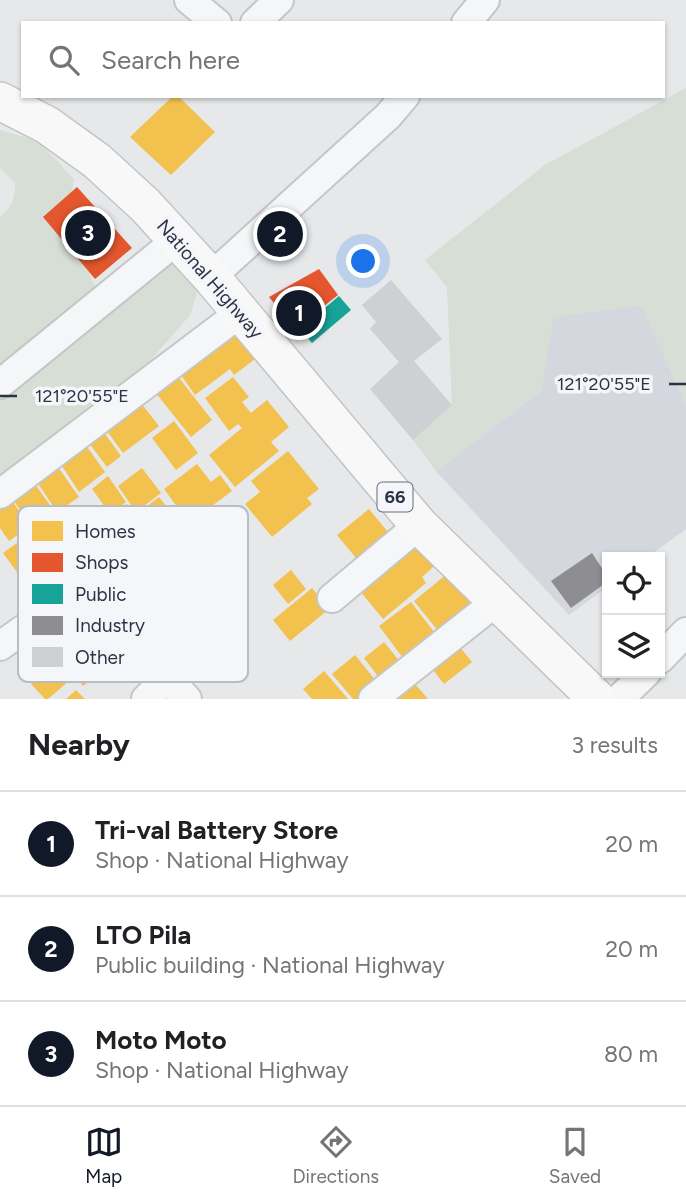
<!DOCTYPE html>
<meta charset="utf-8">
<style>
:root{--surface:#fff;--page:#f2f2f2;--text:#202124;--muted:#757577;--line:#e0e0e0;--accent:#111827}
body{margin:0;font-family:Figtree,sans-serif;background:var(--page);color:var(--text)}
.controls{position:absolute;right:21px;bottom:21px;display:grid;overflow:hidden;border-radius:0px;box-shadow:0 2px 5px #0004}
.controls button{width:63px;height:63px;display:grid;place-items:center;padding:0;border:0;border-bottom:2px solid var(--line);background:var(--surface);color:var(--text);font:35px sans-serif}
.you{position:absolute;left:364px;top:262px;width:24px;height:24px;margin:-18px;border:5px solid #fff;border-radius:50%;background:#1a73e8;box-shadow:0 0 0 10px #1a73e833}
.badge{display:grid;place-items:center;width:46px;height:46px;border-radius:50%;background:var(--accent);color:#fff;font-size:23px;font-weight:700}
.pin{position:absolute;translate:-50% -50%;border:4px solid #fff;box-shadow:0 2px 7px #0006}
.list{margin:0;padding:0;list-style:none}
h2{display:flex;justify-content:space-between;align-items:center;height:91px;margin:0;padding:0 28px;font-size:30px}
h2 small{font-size:23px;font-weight:400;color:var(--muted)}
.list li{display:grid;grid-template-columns:46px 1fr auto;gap:21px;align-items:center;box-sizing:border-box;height:105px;padding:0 28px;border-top:2px solid var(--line)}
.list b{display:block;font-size:26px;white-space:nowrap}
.list p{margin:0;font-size:23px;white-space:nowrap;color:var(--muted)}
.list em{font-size:23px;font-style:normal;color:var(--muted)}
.icon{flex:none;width:38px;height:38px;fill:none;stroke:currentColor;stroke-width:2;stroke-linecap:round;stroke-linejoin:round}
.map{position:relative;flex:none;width:686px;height:699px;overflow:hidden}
.search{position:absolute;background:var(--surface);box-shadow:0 2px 5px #0004;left:21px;right:21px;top:21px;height:77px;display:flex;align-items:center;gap:18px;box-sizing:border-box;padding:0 24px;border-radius:0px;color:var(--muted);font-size:26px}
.sheet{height:406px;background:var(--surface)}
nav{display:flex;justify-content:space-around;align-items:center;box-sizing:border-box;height:98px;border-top:2px solid var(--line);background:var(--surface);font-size:19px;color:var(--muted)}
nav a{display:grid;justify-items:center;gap:4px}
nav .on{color:var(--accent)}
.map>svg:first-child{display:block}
</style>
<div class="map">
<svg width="686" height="699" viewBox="0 0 686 699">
<rect width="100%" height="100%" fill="#e6e8ea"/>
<polygon fill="#d4d7dd" points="642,305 686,406 686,529 648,557 607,557 607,587 569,615 436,471 541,391 553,317"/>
<g fill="#d6ded6">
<polygon points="686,88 686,407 641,306 554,317 541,391 436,471 413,440 452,405 447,287 425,260 545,165"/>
<path d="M0,130L38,141L74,179L67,222L97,291L0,370V217C12,207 15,198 15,183L0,168Z"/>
<polygon points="176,254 200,284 190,315 135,378 0,485 0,397"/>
</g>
<g fill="#f2c14e">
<polygon points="173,96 178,96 215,132 171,175 130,137"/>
<polygon points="236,326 259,356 234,375 230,369 195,395 178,371"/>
<polygon points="176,374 212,420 191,437 155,392"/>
<polygon points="233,377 249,397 242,402 251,413 267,400 289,427 271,442 279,451 235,487 209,455 242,428 238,424 229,431 205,398"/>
<polygon points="140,402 159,426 123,453 104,427"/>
<polygon points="174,421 198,453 176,470 152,438"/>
<polygon points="103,431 121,456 107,467 89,443"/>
<polygon points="85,444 105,472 79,492 60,463"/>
<polygon points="288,451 319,489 307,498 312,504 272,537 245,504 260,492 251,481"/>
<polygon points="197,464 211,482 220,475 232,491 189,523 164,489"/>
<polygon points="58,467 79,497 57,512 37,482"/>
<polygon points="142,468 161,493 136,512 118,486"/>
<polygon points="108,476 126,502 110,514 92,489"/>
<polygon points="35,484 54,511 33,527 13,500"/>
<polygon points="159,497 171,512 147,530 137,517 114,535 104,521 127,504 135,515"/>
<polygon points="10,498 30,526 9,541 0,528 0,505"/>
<polygon points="369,509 392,537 361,564 337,535"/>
<polygon points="38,528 70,573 36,598 3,553"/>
<polygon points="418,533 441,560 422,577 426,583 383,619 355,585"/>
<polygon points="453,569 480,604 442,636 414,601"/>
<polygon points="291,570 306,589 288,604 273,585"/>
<polygon points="312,588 329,609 290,641 273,620"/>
<polygon points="411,602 438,637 406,662 379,626"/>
<polygon points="454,640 472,662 444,684 427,662"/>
<polygon points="84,642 105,668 83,686 62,660"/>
<polygon points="384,642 405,668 384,684 364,658"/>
<polygon points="355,655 380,686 363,699 353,699 332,674"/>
<polygon points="54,663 70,680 48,699 45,699 31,684"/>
<polygon points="324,671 348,699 312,699 303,689"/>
<polygon points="408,676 428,699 383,699"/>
<polygon points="76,690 85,699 66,699"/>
</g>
<g fill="#e4572e">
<polygon points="77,187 132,248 95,279 43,217"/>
<polygon points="319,269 338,295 295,329 269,297"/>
</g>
<polygon fill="#17a398" points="339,296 351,310 312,343 300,329"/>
<polygon fill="#8d8d92" points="592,553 607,576 607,582 571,608 551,581"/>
<polygon fill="#ced0d3" points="391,280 442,339 414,361 452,405 413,440 370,389 399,362 370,329 376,322 362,305"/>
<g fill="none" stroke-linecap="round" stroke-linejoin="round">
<g stroke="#c4c6c8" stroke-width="32">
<g id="minor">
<polyline points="189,0 217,23"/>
<polyline points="255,23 279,0"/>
<polyline points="466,23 485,0"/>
<polyline points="211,277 388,116 405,96"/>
<polyline points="0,384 178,239"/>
<polyline points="0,494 240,313"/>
<polyline points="332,598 419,525"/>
<polyline points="0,646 24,629"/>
<polyline points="660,659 686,632"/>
<polyline points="146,699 167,678 187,699"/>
<polyline points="373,699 497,601"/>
<polyline points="619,699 646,673"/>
</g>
</g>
<g stroke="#c2c5c8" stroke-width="40">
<polyline id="major" points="0,101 47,125 97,161 145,205 211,277 419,525 597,699"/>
</g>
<use href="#minor" stroke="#f5f6f7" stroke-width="28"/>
<use href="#major" stroke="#f8f8f8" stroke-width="37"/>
</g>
<path fill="none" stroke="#2b3445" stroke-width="2.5" d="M669,384H686M0,396H17"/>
<g text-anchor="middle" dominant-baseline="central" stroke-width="7" stroke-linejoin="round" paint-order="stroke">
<rect fill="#f4f6f9" stroke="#676e7b" stroke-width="2" x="377.5" y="482.5" width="35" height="29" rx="5"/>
<g font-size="18" font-weight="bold" fill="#2b3445">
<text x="395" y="497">66</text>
</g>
<g font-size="19" fill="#2b3445" stroke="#f4f6f9">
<text transform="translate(210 279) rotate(49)">National Highway</text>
</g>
</g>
<rect x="18" y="506" width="230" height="176" rx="10" fill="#f4f6f9" stroke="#b8bcc3" stroke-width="2"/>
<rect x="32" y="521" width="31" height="20" fill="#f2c14e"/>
<rect x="32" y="553" width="31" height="19" fill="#e4572e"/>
<rect x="32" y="584" width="31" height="20" fill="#17a398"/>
<rect x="32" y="616" width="31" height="19" fill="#8d8d92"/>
<rect x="32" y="647" width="31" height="20" fill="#ced0d3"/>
<g font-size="19" fill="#2b3445">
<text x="75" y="538">Homes</text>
<text x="75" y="569">Shops</text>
<text x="75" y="601">Public</text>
<text x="75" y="632">Industry</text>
<text x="75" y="664">Other</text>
</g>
<g font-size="18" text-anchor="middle" fill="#2b3445" stroke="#f4f6f9" stroke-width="7" stroke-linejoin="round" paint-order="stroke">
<text x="604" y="390">121°20'55"E</text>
<text x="82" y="402">121°20'55"E</text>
</g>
</svg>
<div class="controls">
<button><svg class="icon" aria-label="locate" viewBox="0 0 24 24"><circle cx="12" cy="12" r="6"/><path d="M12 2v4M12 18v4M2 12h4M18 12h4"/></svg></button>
<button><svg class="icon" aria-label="layers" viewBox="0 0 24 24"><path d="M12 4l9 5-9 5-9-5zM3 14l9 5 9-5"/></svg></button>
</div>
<div class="you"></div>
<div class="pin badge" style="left:299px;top:313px">1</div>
<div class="pin badge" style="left:280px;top:234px">2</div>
<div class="pin badge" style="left:88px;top:233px">3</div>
<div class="search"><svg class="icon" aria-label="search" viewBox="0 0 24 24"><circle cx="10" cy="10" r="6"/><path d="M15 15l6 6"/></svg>Search here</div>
</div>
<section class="sheet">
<h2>Nearby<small>3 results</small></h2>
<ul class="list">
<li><span class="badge">1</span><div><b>Tri-val Battery Store</b><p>Shop · National Highway</p></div><em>20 m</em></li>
<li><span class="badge">2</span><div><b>LTO Pila</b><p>Public building · National Highway</p></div><em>20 m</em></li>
<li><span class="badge">3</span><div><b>Moto Moto</b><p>Shop · National Highway</p></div><em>80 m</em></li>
</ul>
</section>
<nav>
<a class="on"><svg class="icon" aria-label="map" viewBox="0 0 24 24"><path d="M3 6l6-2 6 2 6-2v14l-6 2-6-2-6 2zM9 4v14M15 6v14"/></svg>Map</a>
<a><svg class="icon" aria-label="directions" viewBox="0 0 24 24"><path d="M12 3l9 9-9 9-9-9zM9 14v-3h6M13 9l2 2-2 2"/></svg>Directions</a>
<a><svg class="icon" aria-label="saved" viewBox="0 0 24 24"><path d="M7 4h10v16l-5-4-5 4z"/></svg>Saved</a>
</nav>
